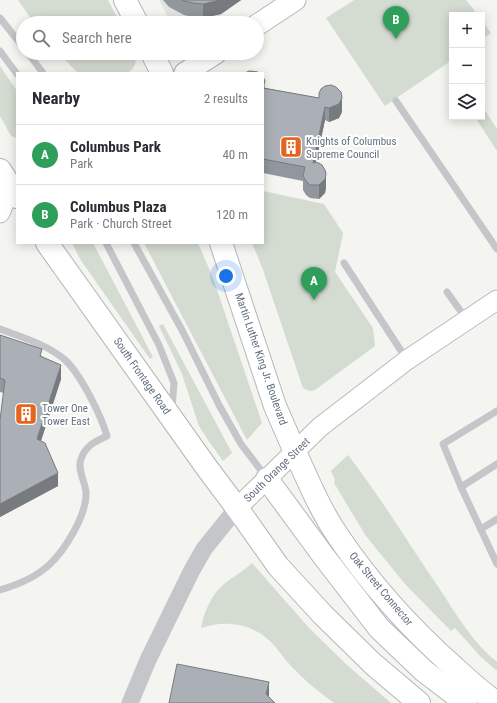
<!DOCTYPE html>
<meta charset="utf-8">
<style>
:root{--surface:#fff;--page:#f2f2f3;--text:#2b2b33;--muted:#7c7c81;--line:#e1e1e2;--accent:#e46520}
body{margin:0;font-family:"Roboto Condensed",sans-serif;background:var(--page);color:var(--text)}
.controls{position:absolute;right:12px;top:12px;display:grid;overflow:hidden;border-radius:0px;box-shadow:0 2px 10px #0003}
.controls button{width:36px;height:36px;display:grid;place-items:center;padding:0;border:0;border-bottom:1px solid var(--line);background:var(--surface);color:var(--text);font:20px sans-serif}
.you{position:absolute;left:226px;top:276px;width:14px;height:14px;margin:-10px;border:3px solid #fff;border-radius:50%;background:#1a73e8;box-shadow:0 0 0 6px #1a73e833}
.badge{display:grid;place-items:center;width:26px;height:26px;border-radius:50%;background:var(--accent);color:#fff;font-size:13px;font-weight:700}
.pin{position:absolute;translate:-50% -33px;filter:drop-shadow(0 1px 2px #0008)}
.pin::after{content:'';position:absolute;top:21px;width:14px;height:12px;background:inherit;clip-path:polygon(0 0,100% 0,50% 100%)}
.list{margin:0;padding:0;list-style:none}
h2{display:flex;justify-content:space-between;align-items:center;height:52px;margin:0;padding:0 16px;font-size:17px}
h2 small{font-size:13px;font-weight:400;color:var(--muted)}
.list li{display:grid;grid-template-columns:26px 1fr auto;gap:12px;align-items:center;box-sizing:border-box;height:60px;padding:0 16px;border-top:1px solid var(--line)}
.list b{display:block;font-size:15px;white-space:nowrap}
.list p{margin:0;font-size:13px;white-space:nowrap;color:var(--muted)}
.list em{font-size:13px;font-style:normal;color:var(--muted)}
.icon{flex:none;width:22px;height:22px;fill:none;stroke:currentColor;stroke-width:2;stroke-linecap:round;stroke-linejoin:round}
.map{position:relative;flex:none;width:497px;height:703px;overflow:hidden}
.search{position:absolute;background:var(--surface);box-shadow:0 2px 10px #0003;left:16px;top:16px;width:248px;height:44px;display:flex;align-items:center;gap:10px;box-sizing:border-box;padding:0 14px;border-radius:22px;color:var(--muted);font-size:15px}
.panel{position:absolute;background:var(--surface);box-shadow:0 2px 10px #0003;left:16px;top:72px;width:248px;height:172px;border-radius:0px}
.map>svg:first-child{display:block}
</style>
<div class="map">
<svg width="497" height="703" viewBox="0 0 497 703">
<rect width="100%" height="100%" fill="#f4f4f0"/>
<polygon fill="#e4e5e3" points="159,0 242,0 209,23 171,23"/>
<g fill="#d4dbd1">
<polygon points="18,0 108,0 120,23 34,23"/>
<polygon points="354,0 466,0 478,15 452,15 452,60 385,106 326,18"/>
<polygon points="482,21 491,33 482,39"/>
<path d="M58,53H134C138,62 135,68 127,73H78Z"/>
<polygon points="0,66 17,91 17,138 11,136 0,116"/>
<polygon points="482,106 497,129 497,151 475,117 482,117"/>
<polygon points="263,191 324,204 343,233 335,272 373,328 375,346 315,390 310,391 303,388 262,267 252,243 263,243"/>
<polygon points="72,243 93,243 153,357 150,359 80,259"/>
<polygon points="144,243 198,243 213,278 262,423 247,440"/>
<polygon points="163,324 232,453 223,461 208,440 199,426 182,374 159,326"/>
<path d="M348,455C381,498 409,544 439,588C456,614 472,642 497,662V671L480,656L455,628L451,631L405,584L366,536L334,483L335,480L331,471Z"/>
<path d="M252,563L309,628L347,665L391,703H334C319,692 304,680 292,667C284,659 278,649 270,641C251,623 225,620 201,628C204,612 211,595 224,584C234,576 244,571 252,563Z"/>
</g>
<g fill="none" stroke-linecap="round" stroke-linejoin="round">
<g stroke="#b6b9be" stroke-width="21">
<g id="secondary">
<polyline points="0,213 11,187"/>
<polyline points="237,508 320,427 407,360 497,300"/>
</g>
</g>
<g stroke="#b4b7bc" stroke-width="23">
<g id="primary">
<polyline points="257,25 295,0"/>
<polyline points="185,73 216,53"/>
</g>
</g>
<g stroke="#b4b6ba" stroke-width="24">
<g id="trunk">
<polyline points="125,0 137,23"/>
<polyline points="152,53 162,73"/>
<polyline points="0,170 17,197"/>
<polyline points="47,243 207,468 237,508"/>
<polyline points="221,243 275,406 295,452"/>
</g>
</g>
<g stroke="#b4b6ba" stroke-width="24">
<g id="motorway">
<path d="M295,452C308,480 320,510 338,536C371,585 411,629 455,668C468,680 482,693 497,703"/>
<polyline points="267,479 325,558 379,628 424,671 466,703"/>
<polyline points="237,508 278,566 323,615 373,664 419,703"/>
</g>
</g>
<g stroke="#c4c6ca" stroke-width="7">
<polyline points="0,18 23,47"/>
<polyline points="0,51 17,74"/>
<polyline points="28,53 43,73"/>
<polyline points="396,101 497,249"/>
<polyline points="106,243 159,345 174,383 172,409"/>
<polyline points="134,243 183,332 219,405 241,444 266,477"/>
<polyline points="344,263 407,360"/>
<polyline points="447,292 467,320"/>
<path d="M0,329C21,337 46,344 64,359C80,373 101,415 107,436C96,441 85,446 81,459C77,469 85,482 86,492C87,515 65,550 49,565C36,577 17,585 0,590"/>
<polyline points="497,464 461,487 497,564"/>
<polyline points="461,487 443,444 497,411"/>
<polyline points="481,529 497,519"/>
</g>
<polyline stroke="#c4c6ca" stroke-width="17" points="130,703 148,660 191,572 204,549 237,508"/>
<use href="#secondary" stroke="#fff" stroke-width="19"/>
<use href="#primary" stroke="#fff" stroke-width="21"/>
<use href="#trunk" stroke="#fff" stroke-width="22"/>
<use href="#motorway" stroke="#fff" stroke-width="22"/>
</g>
<g fill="#92979d">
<polygon points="163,0 241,0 221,14 203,18 193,17 184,15 169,7"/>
<polygon points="263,77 265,88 319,98 319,93 342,112 339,118 329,122 325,120 316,163 326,188 325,193 319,199 310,198 306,195 303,190 303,181 263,173"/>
<polygon points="0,335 42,356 61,379 41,441 58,486 0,517 0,420 4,393 0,392"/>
</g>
<g fill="#777b7f">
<polygon points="221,0 241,0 221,14 203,18 203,4"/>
<polygon points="342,98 342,112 339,118 329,122 329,108"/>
<polygon points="325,107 325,120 313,176 313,163"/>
<polygon points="326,174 326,188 325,193 319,199 319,185"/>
<polygon points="61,365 61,379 37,453 37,439"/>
<polygon points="58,473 58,486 0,517 0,504"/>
<polygon points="269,682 269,696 267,703 266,694"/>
</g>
<g fill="#aab0b6" stroke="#777b7f">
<polygon points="182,0 221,0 203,4 193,3 184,1"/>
<polygon points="249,71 258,72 259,73 245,73"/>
<polygon points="263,77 265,81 263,87"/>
<polygon points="331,85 336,87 341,92 342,98 339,104 329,108 325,107 313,163 317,162 322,165 325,170 326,174 325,179 319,185 310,185 306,181 303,176 305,167 263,159 263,88 319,98 319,93 321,89 325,86"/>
<polygon points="0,335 42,349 40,356 61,365 37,439 45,443 58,473 0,504 0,420 5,380 0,378"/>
<polygon points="177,664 269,682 266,694 275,703 169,703"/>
</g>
<defs>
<g id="building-square" transform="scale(1.15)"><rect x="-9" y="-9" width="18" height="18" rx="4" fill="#e46520" stroke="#fff"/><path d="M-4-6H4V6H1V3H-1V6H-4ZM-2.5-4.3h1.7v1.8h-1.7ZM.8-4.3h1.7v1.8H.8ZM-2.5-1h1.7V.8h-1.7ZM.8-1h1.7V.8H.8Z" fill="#fff"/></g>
</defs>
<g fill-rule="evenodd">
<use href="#building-square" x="291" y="147"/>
<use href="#building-square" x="26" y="414"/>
</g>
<g text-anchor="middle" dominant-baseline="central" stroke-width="4" stroke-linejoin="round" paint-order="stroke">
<g font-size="11" fill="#637081" stroke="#fff" text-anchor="start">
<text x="306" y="141">Knights of Columbus<tspan x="306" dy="13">Supreme Council</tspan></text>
<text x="42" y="408">Tower One<tspan x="42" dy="13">Tower East</tspan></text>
</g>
<g font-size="11" fill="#637081" stroke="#fff">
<text transform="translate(261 359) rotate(71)">Martin Luther King Jr. Boulevard</text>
<text transform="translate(142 376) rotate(55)">South Frontage Road</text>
<text transform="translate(277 470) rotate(-44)">South Orange Street</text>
<text transform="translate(381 589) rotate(50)">Oak Street Connector</text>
</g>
</g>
</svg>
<div class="controls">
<button>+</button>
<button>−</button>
<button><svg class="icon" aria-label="layers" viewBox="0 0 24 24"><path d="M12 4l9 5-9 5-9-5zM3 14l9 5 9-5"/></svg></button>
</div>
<div class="you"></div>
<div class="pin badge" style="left:314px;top:300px;background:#2e9e5b">A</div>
<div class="pin badge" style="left:396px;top:39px;background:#2e9e5b">B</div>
<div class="search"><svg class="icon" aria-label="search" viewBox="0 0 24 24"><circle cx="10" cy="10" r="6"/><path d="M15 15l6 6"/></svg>Search here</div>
<section class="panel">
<h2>Nearby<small>2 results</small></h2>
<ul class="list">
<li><span class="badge" style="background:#2e9e5b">A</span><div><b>Columbus Park</b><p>Park</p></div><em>40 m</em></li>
<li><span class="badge" style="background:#2e9e5b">B</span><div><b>Columbus Plaza</b><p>Park · Church Street</p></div><em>120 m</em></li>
</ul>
</section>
</div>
